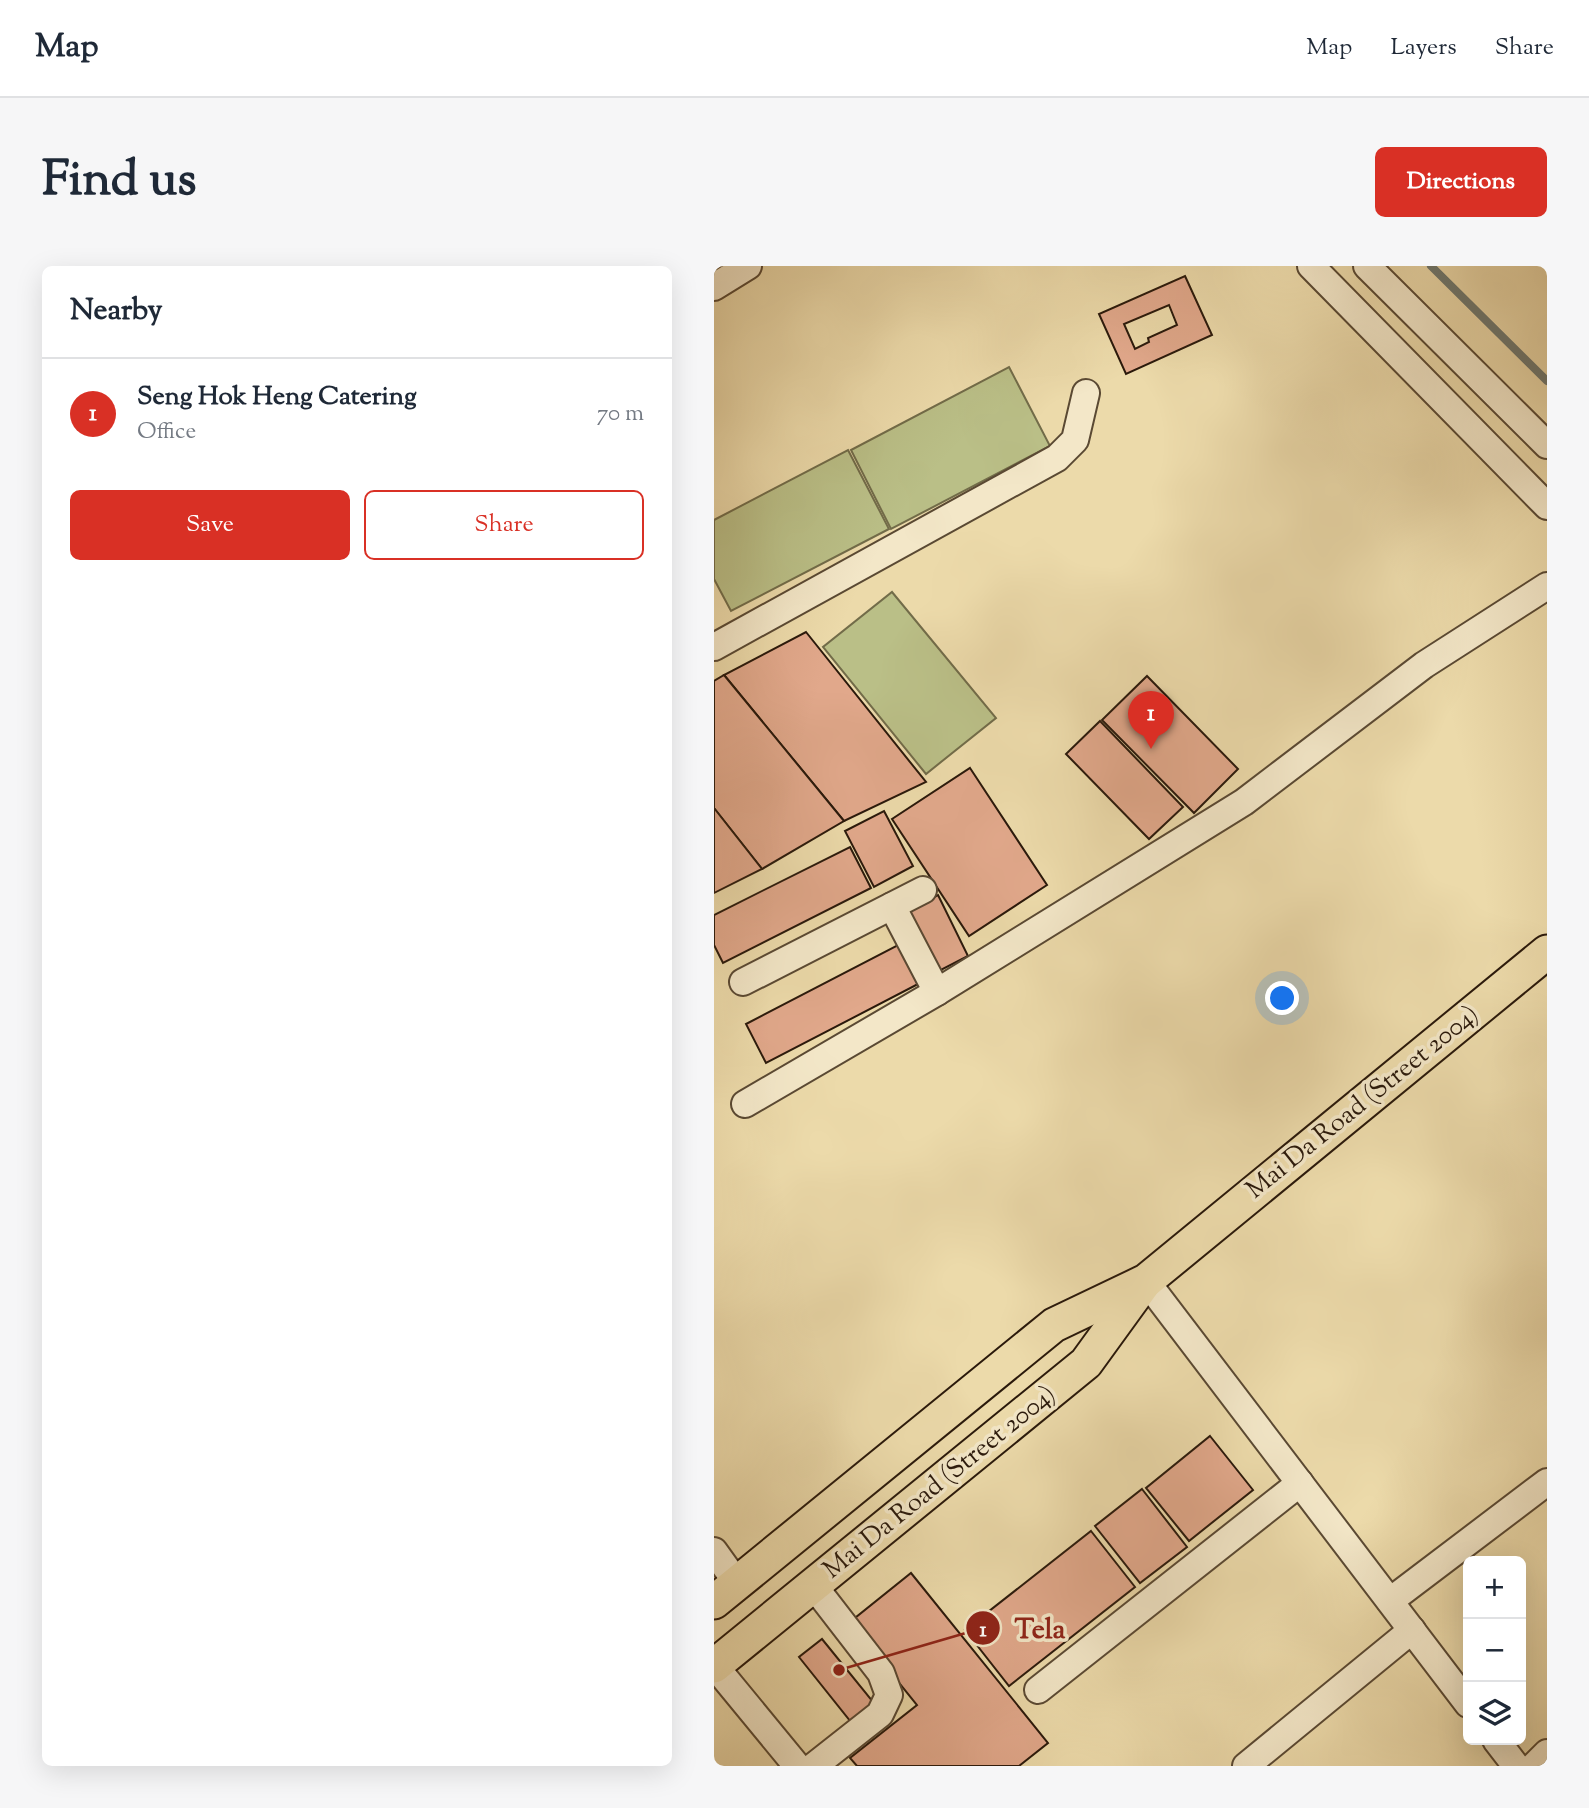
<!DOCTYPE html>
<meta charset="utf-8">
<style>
:root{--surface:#fff;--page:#f6f6f7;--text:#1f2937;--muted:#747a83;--line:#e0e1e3;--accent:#d93025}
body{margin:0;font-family:"Sorts Mill Goudy",serif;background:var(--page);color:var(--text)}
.controls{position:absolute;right:21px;bottom:21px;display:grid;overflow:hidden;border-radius:10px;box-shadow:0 7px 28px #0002}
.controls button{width:63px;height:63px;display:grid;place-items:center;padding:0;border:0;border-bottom:2px solid var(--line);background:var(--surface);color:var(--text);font:35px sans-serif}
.you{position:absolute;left:569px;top:733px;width:24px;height:24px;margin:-18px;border:5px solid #fff;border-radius:50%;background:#1a73e8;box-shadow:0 0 0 10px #1a73e833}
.badge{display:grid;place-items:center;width:46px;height:46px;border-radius:50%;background:var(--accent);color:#fff;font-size:23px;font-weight:700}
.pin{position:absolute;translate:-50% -58px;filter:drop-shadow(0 2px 4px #0008)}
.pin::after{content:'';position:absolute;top:37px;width:24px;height:21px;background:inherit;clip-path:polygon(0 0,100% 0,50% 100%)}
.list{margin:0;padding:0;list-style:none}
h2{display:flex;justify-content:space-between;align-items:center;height:91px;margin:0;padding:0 28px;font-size:30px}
h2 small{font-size:23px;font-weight:400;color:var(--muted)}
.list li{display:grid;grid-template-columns:46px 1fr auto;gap:21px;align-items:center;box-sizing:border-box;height:112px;padding:0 28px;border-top:2px solid var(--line)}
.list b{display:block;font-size:26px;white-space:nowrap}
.list p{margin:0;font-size:23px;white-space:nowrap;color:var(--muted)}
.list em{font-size:23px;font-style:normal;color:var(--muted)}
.actions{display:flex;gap:14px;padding:21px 28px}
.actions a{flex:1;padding:16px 0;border:2px solid var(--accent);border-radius:10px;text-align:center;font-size:24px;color:var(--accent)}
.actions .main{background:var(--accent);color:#fff}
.icon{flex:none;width:38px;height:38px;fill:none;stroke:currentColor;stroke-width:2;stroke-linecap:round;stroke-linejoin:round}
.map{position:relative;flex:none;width:833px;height:1500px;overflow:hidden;border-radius:10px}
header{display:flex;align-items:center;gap:42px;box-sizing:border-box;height:98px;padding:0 35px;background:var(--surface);border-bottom:2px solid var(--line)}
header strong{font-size:33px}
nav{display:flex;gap:38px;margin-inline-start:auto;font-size:24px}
.intro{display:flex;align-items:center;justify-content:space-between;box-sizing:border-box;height:168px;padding:0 42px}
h1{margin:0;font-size:49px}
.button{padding:18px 32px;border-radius:10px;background:var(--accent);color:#fff;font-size:24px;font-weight:700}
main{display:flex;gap:42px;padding:0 42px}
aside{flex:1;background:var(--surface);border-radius:10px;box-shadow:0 7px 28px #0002}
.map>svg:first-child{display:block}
</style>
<header>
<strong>Map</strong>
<nav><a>Map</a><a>Layers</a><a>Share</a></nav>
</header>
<div class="intro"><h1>Find us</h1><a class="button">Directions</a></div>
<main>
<aside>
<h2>Nearby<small></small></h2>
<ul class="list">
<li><span class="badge">1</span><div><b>Seng Hok Heng Catering</b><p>Office</p></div><em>70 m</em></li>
</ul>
<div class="actions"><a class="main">Save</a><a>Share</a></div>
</aside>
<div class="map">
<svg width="833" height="1500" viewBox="0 0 833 1500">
<rect width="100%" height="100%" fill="#ecdaaa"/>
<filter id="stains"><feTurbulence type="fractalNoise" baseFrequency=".00286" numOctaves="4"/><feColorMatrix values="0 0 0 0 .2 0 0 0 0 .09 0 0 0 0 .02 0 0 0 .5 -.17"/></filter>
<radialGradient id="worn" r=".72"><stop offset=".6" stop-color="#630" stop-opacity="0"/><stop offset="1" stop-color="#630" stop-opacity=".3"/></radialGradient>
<g fill="#babf87" stroke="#726c49" stroke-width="2">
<polygon points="295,101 336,180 177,263 137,184"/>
<polygon points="134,184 175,263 17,345 0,313 0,254"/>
<polygon points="178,326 282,452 212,508 109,381"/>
</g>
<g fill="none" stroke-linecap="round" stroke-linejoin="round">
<polyline stroke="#6e7870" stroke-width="8" points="717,0 833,115"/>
</g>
<g fill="#e1a88b" stroke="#2a190b" stroke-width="2" fill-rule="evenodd">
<path d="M471,10L498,69L412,108L385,48ZM455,39L463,59L434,72L435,76L421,83L410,58Z"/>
<polygon points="92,366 212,516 130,555 10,409"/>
<polygon points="10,409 130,555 48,603 0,542 0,415"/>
<polygon points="433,410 524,503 480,547 388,454"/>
<polygon points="386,455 469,541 435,573 352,488"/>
<polygon points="256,502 333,619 255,670 178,553"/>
<polygon points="0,542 48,603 0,627"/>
<polygon points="170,545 199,600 160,621 131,565"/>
<polygon points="136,581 157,622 9,697 0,679 0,649"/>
<polygon points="224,629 254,690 223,706 193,645"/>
<polygon points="186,678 206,717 52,797 32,758"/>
<polygon points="496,1170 539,1224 475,1275 432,1222"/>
<polygon points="428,1223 473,1281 426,1317 381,1260"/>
<polygon points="377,1265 421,1321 295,1420 251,1364"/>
<polygon points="197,1307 334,1477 305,1500 143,1500 136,1492 203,1439 136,1356"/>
<polygon points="108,1373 164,1442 141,1461 85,1391"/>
</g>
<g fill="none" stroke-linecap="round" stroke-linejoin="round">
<g stroke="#5a4933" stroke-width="30">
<g id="minor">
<polyline points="597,0 833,240"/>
<polyline points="653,0 833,179"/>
<polyline points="0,21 34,0"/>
<polyline points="0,381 343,192 361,174 372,127"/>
<polyline points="178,640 223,726"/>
<polyline points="29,716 209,624"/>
<polyline points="31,838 223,726 530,536 710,399 833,320"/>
<polyline points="432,1015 754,1438"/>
<polyline points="0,1285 23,1317"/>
<polyline points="99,1319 167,1407 175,1429 166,1448 100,1500"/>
<polyline points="676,1335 833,1216"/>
<polyline points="0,1399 83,1500"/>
<polyline points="324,1424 586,1217"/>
<polyline points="782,1474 802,1500"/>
<polyline points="532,1500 698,1364"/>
<polyline points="820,1500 833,1487"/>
</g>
</g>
<g stroke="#2a190b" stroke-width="37">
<g id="major">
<polyline points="0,1336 340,1059 432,1015 833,686"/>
<polyline points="0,1400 372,1097 430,1017"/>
</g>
</g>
<use href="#minor" stroke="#f3e7c8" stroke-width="26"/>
<use href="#major" stroke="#ecdaaa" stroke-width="33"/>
</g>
<g text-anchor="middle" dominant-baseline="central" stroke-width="7" stroke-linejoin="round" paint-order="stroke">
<g font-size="26" fill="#2a190b" stroke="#f3e7c8">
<text transform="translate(649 837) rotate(-39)">Mai Da Road (Street 2004)</text>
<text transform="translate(226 1217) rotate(-39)">Mai Da Road (Street 2004)</text>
</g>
</g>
<path fill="none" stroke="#8f2418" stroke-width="2.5" d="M125 1404L269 1362"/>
<g fill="#8f2418" stroke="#f3e7c8" stroke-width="2.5">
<circle cx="125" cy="1404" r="7"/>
<circle cx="269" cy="1362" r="18"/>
</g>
<g font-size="21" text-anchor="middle" font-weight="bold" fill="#fff">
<text x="269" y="1370">1</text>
</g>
<g font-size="28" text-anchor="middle" font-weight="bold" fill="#8f2418" stroke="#f3e7c8" stroke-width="7" stroke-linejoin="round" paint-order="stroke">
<text x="326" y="1372">Tela</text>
</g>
<rect width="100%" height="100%" filter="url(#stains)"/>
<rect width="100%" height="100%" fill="url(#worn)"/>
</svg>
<div class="controls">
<button>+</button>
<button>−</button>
<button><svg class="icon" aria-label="layers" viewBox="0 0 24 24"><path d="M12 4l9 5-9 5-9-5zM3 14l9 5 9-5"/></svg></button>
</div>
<div class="you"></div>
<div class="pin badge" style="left:437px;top:483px">1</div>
</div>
</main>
